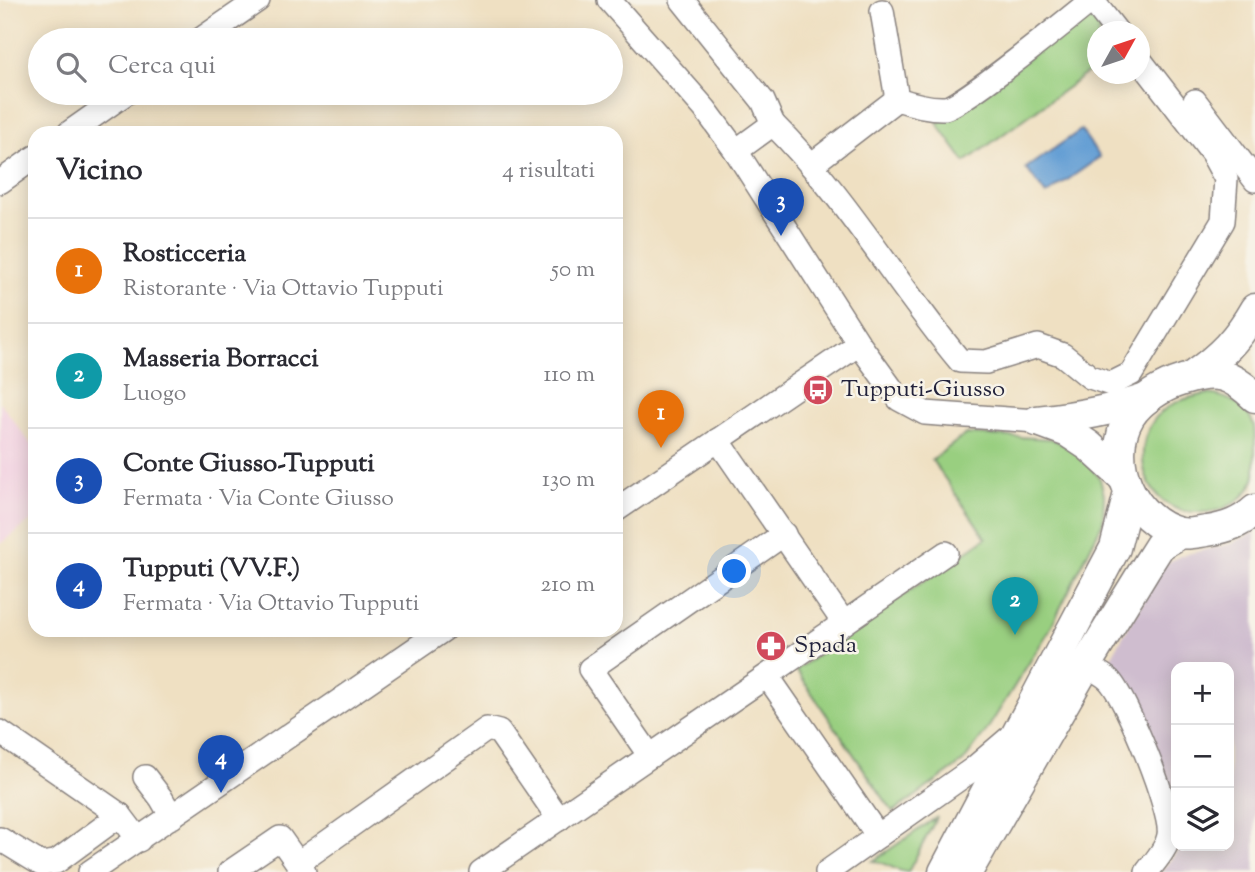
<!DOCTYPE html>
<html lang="it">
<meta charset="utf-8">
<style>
:root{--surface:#fff;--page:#f2f2f3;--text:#2b2b33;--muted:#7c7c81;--line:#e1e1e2;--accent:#111827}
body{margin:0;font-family:"Sorts Mill Goudy",serif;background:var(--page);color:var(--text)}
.controls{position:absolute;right:21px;bottom:21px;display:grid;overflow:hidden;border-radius:14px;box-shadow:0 4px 18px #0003}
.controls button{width:63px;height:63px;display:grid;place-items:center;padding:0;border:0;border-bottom:2px solid var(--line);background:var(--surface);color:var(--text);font:35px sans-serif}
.compass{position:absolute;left:1087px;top:21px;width:63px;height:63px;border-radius:50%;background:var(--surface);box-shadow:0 4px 18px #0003;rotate:50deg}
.you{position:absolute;left:735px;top:572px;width:24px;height:24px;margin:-18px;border:5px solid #fff;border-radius:50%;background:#1a73e8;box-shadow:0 0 0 10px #1a73e833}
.badge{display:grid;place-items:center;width:46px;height:46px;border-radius:50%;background:var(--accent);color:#fff;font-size:23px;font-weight:700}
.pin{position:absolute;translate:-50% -58px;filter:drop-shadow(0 2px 4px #0008)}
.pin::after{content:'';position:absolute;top:37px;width:24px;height:21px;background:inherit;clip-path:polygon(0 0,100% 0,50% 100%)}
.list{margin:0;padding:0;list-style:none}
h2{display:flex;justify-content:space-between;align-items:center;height:91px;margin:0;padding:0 28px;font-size:30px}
h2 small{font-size:23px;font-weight:400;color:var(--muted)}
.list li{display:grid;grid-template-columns:46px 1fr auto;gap:21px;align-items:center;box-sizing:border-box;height:105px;padding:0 28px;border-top:2px solid var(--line)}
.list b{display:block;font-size:26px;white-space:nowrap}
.list p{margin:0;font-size:23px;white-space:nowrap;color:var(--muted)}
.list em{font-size:23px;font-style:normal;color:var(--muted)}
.icon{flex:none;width:38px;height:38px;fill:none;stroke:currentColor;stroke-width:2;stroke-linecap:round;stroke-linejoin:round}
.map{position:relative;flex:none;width:1255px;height:872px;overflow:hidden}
.search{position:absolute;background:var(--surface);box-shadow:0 4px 18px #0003;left:28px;top:28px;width:595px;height:77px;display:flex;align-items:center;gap:18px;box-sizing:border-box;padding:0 24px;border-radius:38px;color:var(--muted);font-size:26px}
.panel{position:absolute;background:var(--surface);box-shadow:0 4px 18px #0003;left:28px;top:126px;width:595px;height:511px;border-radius:21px}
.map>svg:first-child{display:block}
</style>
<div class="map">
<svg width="1255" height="872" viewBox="0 0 1255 872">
<rect width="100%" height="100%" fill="#f7f3e8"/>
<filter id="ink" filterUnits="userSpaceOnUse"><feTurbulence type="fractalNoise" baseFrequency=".0143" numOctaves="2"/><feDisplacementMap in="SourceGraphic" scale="14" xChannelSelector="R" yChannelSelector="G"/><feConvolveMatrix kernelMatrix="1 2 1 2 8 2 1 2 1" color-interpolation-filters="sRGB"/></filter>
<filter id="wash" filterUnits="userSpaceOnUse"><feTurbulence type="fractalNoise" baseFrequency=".00686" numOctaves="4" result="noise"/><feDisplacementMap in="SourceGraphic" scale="28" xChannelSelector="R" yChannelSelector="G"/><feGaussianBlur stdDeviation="1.57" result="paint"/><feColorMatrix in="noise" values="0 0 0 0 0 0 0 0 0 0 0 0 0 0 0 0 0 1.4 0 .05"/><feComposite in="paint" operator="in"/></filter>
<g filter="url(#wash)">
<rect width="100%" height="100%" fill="#efe0c2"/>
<polygon fill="#f2cfe1" points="0,402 35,450 35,518 0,544"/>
<polygon fill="#cfbdcf" points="1255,532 1255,872 1161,872 1182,846 1229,846 1229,667 1176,667 1176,812 1136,705 1110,659 1165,564 1182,555 1231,544"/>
<g fill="#99cf80" stroke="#5e785e" stroke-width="2">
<polygon points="1091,12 1105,31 1098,32 1097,66 965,162 937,123"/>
<path d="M1208,394C1227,396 1248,406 1254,426C1255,434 1255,445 1255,453C1255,460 1255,468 1255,474C1251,500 1220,514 1197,512C1183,512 1173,509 1162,500C1135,477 1136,427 1168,407C1180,399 1195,396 1208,394Z"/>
<polygon points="966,434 1052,439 1080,452 1100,479 1104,495 1103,522 1049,631 985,733 963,762 893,812 796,670 986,538 932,460"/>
<path d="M937,817L908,872C896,872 886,862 873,861Z"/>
</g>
<polygon fill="#659fd4" stroke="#446088" stroke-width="2" points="1081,130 1100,157 1046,195 1026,168"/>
</g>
<g filter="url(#ink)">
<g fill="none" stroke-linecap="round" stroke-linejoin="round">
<g stroke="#88817e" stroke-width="26">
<g id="minor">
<polyline points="609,0 705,109 736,151 859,344 899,399 925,413 1037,421"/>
<polyline points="682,0 763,101 773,124"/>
<polyline points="882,11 897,99"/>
<polyline points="200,40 258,0"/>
<polyline points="1195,101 1255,180"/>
<polyline points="69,133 126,93"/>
<path d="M736,151L773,124C845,195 896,284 960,361L986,362L1038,346L1063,355L1090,377L1111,384L1131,374L1223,221L1226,179L1212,153L1140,60"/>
<path d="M811,165L897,99C912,104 929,109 945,108C962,106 1071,17 1092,0L1117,32"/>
<polyline points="0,182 35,157"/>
<polyline points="718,440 844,623"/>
<polyline points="616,510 859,344"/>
<path d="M1086,665C1093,670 1103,674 1109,680C1126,697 1173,812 1169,835C1167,849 1155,861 1147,872"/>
<polyline points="768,677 878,836"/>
<polyline points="0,732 120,815 139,840"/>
<polyline points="650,756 590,669 784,534"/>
<polyline points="145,777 161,798 172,817"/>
<polyline points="0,839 41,864 56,862 120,815"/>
<polyline points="298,863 487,729 499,732 559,819"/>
<polyline points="90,872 443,630"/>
<polyline points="230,872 280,838 304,872"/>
<polyline points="481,872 946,553"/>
<polyline points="827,872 973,769 1013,735"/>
</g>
</g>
<g stroke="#88817e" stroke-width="33">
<g id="major">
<path d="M1193,376C1221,356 1238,339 1255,309"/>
<path d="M1255,397C1231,374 1216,369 1183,380C1163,386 1141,399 1130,416C1104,458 1132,522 1180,533C1188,535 1199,532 1207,531C1226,528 1241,523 1255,510"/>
<path d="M1037,421C1075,417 1110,411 1146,399"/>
<polyline points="1041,422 1068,432 1089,446 1124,478"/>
<polyline points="944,872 1115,548 1129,493"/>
<polyline points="967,872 1086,665 1148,564 1160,545 1181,533"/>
</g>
</g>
<use href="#minor" stroke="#fff" stroke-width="23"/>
<use href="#major" stroke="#fff" stroke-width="30"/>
</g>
</g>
<defs>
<g id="bus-disc" transform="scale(1.575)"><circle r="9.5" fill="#d1495b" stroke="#f7f3e8"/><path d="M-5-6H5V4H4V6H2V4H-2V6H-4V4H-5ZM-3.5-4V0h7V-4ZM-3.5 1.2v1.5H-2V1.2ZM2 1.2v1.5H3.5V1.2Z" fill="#fff"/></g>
<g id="pharmacy-disc" transform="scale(1.575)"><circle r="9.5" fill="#d1495b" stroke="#f7f3e8"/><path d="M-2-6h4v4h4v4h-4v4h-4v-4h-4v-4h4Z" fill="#fff"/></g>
</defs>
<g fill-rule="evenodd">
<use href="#bus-disc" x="818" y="390"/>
<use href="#pharmacy-disc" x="771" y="646"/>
</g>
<g text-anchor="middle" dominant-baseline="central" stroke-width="5" stroke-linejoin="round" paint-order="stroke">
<g font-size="24" fill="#22223b" stroke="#f7f3e8" text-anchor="start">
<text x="841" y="390">Tupputi-Giusso</text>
<text x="794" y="646">Spada</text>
</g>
</g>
</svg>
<div class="controls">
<button>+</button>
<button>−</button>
<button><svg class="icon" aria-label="layers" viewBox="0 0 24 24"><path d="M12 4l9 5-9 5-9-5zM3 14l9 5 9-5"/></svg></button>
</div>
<svg class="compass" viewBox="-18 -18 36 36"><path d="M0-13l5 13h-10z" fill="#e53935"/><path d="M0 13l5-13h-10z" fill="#7c7c81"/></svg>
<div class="you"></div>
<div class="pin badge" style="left:661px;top:448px;background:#e8710a">1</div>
<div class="pin badge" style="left:1015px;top:635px;background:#0f9aa8">2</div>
<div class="pin badge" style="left:781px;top:236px;background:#1a4fb4">3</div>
<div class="pin badge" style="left:221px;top:793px;background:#1a4fb4">4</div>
<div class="search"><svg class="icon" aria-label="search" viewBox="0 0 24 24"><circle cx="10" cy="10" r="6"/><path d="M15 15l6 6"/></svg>Cerca qui</div>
<section class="panel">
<h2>Vicino<small>4 risultati</small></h2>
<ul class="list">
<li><span class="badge" style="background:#e8710a">1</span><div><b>Rosticceria</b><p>Ristorante · Via Ottavio Tupputi</p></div><em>50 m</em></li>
<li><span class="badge" style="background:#0f9aa8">2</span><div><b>Masseria Borracci</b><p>Luogo</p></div><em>110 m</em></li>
<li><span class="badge" style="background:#1a4fb4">3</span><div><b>Conte Giusso-Tupputi</b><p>Fermata · Via Conte Giusso</p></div><em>130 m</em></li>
<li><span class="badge" style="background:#1a4fb4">4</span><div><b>Tupputi (VV.F.)</b><p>Fermata · Via Ottavio Tupputi</p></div><em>210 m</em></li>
</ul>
</section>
</div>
